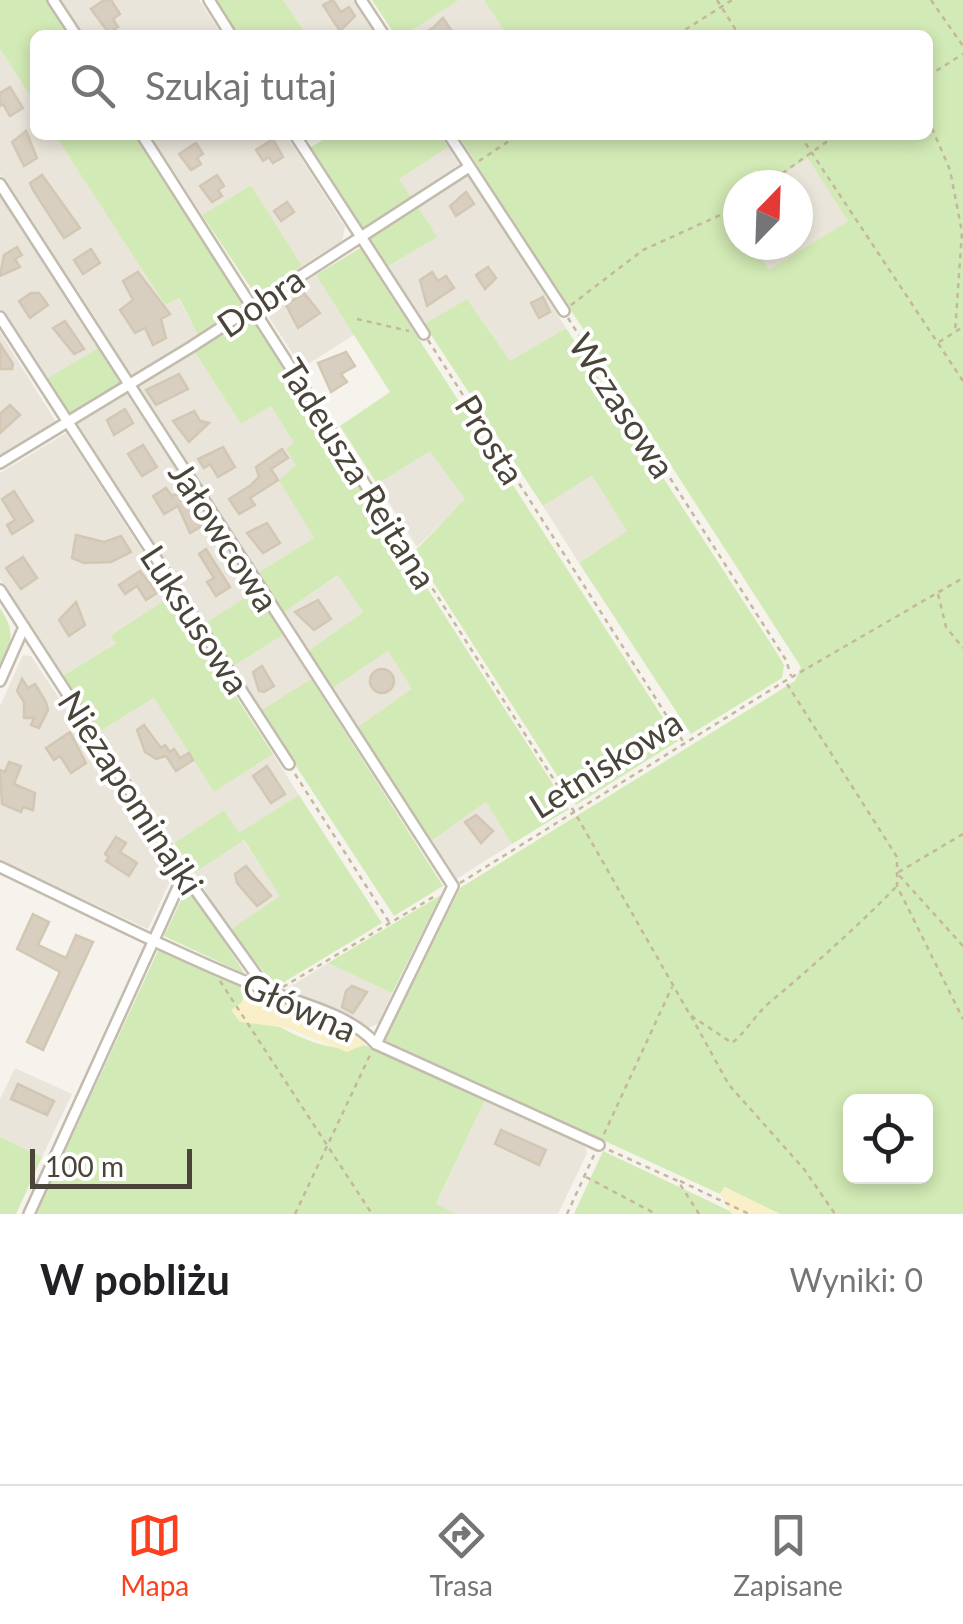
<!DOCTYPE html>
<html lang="pl">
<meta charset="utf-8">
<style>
:root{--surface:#fff;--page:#f2f2f2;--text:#202124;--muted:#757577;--line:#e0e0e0;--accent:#fc3f1d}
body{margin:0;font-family:Lato,sans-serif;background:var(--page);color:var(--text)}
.controls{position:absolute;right:30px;bottom:30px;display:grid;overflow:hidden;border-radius:15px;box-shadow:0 5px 15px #0003}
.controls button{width:90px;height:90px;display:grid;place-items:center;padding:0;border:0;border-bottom:2px solid var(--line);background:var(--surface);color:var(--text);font:50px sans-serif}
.compass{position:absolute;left:723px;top:170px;width:90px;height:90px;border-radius:50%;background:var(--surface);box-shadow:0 5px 15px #0003;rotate:23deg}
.scale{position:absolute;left:30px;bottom:25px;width:162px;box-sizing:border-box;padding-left:10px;border:5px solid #4b4439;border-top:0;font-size:28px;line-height:35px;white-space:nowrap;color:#4b4439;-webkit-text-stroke:8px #fff;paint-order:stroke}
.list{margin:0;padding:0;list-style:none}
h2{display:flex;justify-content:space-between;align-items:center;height:130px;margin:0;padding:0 40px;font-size:42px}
h2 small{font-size:32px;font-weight:400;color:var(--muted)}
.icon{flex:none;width:55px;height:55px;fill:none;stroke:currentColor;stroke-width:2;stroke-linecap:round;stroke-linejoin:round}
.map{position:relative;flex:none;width:963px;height:1214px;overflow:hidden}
.search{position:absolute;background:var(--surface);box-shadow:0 5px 15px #0003;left:30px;right:30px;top:30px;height:110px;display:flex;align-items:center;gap:25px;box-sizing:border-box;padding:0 35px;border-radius:15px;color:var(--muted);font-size:38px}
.sheet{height:270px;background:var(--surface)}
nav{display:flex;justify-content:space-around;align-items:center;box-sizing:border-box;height:140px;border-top:2px solid var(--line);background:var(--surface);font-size:28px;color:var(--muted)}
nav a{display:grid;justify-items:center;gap:5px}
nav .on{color:var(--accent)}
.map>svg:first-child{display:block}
</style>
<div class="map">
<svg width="963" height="1214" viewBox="0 0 963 1214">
<rect width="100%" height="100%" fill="#f6f3ec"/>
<g fill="#eae5da">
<polygon points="59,0 199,0 222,35 83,35"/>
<polygon points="283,0 353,0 376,35 307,35"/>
<polygon points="459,0 484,0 507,35 405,35"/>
<polygon points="0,49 35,103 35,135 55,135 165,305 178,298 198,335 129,377 0,174"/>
<polygon points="149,135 286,135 345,227 342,241 302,266 251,185 202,215"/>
<polygon points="448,147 459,164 411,197 399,179"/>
<polygon points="809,157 848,221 769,271 753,245 798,245 798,185 766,185"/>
<polygon points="468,175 566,328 510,361 467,299 424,324 388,267 436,237 418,207"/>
<polygon points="0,196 98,348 46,379 0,308"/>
<polygon points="316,275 354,335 302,368 263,308"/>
<polygon points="0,332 56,422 0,457"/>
<polygon points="194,351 241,424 271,406 294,443 314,538 256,574 135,387"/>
<polygon points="127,394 255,591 204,624 76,425"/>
<polygon points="66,433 171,596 112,634 117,642 63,676 0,579 0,473"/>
<polygon points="430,450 466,499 417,547 377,484"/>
<polygon points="592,474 628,531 579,563 543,506"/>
<polygon points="339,575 363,612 307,652 283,613"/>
<polygon points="283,635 311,679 260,711 232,667"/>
<polygon points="388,651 413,689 356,728 330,690"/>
<polygon points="23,655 31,656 115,782 120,780 176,868 148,929 0,861 0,706"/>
<polygon points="154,698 214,792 273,754 299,795 239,834 224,810 174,843 100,731"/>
<polygon points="486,802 512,844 455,880 430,842"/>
<polygon points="243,840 281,896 230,930 194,873"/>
<polygon points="328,963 392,993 378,1024 367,1028 285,990"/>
<polygon points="15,1068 72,1094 42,1157 0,1137 0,1099"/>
<polygon points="485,1100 585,1147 587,1153 558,1214 456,1214 436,1205"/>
</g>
<g fill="#d2eab5" fill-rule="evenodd">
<polygon points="0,0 47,0 70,35 35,35 35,103 0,49"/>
<polygon points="214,0 283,0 307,35 237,35"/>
<polygon points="372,0 459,0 405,35 395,35"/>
<path d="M484,0H963V1214H780L725,1187L720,1194L385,1040L460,888L795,681L801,667L458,135H928V35H507ZM808,158L848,221L769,270L753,245H738V222L730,209L738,203V185H766ZM850,1102H926V1176H850Z"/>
<polygon points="55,135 135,135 244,303 198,335 179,298 165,305"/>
<polygon points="331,135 440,135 448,147 399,179 411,197 363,228 311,147"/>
<polygon points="251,185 302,266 264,290 251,288 202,215"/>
<polygon points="418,207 437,237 387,267 369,239"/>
<polygon points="360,248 678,741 576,805 414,552 465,499 430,451 377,484 340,426 390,392 316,275"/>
<polygon points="467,299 510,361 566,328 777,653 784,665 782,678 691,734 579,563 627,531 592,475 543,506 424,324"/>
<polygon points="251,314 569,809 512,844 486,802 430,842 356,728 412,689 388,651 330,690 307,652 363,612 338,575 283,613 256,574 314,538 279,480 296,465 286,449 294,443 271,406 241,424 194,351"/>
<polygon points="98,348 120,383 69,414 46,379"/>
<polygon points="255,591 283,635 232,667 204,624"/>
<polygon points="171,596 273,754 214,792 154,698 100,731 63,676 116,643 111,635"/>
<path d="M0,608C16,632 12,643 0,669Z"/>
<polygon points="311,679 443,886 394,916 260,711"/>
<polygon points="299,795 382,923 276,987 230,930 280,896 244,840 194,873 174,843 224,810 239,833"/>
<polygon points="188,886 245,974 164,936"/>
<polygon points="441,895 392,993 328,963"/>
<path d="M163,948L247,986L242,1002C269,1024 330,1059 364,1045L485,1100L436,1204L456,1214H36L158,951Z"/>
<polygon points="0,1137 42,1157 16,1214 0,1214"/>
<polygon points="603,1151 730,1211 732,1214 574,1214"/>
</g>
<g fill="#f9efc9">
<polygon points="247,986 365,1039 364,1045 347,1052 288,1028 240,1022 231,1010 242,1002"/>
<polygon points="724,1187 780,1214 732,1214 720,1194"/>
</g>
<g fill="#d8cfc1" stroke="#d3c7b4" stroke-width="2.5">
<polygon points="104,0 111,0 120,14 113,19 118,27 109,33 91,9"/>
<polygon points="333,0 341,12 349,7 355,16 340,31 323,5"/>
<polygon points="443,18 452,31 421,35 434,27"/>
<polygon points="10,87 23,108 10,116 3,104 0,106 0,93"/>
<polygon points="26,131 37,158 24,166 12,142"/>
<polygon points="273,139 283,157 273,163 269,157 263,161 256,150"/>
<polygon points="196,143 203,154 197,158 201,164 191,170 179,154"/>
<polygon points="42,175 80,228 64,238 33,190 30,183"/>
<polygon points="217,175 224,186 218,190 222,196 212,202 200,186"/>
<polygon points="466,192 474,204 456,216 450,206"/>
<polygon points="287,202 294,212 281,221 274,211"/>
<polygon points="17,247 22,255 15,259 20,267 0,276 4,255"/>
<polygon points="91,249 100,263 83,274 74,260"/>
<polygon points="488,267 496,278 485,289 476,275"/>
<polygon points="138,272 170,314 161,319 166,338 153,345 145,328 135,333 120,310 133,300 123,281"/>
<polygon points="432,272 438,281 446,276 454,288 427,306 420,280"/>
<polygon points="31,293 39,293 48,305 30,318 19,301"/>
<polygon points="304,293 320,313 298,328 286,305"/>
<polygon points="543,297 550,312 539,318 531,303"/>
<polygon points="65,321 84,349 74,354 53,328"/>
<polygon points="0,344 13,364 12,369 0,369"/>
<polygon points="346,352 355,366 341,374 347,382 331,392 318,363"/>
<polygon points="179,374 188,389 156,405 146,390"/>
<polygon points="10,405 20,415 0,433 0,414"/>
<polygon points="125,409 133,423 114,435 107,420"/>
<polygon points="194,411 200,421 209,423 189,442 173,421"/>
<polygon points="143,445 157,467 142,476 128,454"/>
<polygon points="223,447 235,467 218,477 210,464 204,468 198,459"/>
<polygon points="282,449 288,458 271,469 278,480 250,498 255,505 239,514 229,499 251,485 259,477 256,467"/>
<polygon points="166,488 172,496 180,492 189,507 196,503 204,525 190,533 178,506 164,514 153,496"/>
<polygon points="14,491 33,521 12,534 7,525 15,520 2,499"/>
<polygon points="267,523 280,543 263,553 247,533"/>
<polygon points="76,535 104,542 121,536 131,552 111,562 84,563 72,558"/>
<polygon points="206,549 230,587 216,596 207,582 214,578 199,554"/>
<polygon points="23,557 37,578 21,589 6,568"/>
<polygon points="140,571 157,593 146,600 137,586 125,594 119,585"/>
<polygon points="318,600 331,619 314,630 295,612"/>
<polygon points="76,602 85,625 69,636 59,620"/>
<polygon points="262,666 274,686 264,692 259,691 253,672"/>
<circle cx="382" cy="681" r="12"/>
<polygon points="22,679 28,688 35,684 46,702 48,710 39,728 31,725 34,718 24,718 24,702 17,691"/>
<polygon points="144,725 161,748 165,745 170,752 174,749 180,758 189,753 193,760 176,771 166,756 156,759 145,752 137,730"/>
<polygon points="70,732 86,763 71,773 60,756 54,760 46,748"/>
<polygon points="9,762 21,766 14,784 35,793 33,810 23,807 21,812 2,804 0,770 5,772"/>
<polygon points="267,766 285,794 271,803 253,776"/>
<polygon points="476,815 493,831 481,843 465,822"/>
<polygon points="116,837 126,843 120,852 137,863 129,876 106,861 109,857 105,854"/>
<polygon points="246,866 271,896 257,906 237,883 235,874"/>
<polygon points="33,914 49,922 38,945 66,958 76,935 93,942 43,1050 27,1042 60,972 17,949"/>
<polygon points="352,986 367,992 353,1013 342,1007 346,991"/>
<polygon points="18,1084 54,1101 47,1115 11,1099"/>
<polygon points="501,1130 546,1150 539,1165 495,1144"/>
</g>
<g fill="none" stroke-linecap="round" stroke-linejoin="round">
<g stroke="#c2bbae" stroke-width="14">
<g id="minor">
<polyline points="53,0 76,35"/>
<polyline points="209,0 231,35"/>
<polyline points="361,0 384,35"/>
<polyline points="142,135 372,495"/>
<polyline points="295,135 424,334"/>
<polyline points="449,135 564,311"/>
<polyline points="0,184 453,886 376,1044"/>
<polyline points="0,317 289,764"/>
<polyline points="0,463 191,347 469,167"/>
<polyline points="0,590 184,874 265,987"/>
<polyline points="0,681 24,627"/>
<path d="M0,867C88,909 176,954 266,990C301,1004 350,1014 376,1044L599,1145"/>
<polyline points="29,1214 184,874"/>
</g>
</g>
<g stroke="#c4b79f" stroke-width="2.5" stroke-dasharray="5 5" stroke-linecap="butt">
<polyline points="717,0 739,35"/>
<polyline points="931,0 963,46"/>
<polyline points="677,35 732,0"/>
<polyline points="928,76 963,54"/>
<polyline points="928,119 950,170 962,232 955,332"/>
<polyline points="800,135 963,381"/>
<polyline points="479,161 518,135"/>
<polyline points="766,185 836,135"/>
<polyline points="571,305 643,250 738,207"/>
<polyline points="568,318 786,660 791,676"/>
<polyline points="357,319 409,331"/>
<polyline points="428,340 684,743"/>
<polyline points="939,342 963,327"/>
<path d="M379,504L575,813L690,1015L732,1043C747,1031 755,1015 769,1003C814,965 856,928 897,886"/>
<polyline points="938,594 946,627 963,648"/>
<polyline points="787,684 897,857 897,886 963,1019"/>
<polyline points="295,774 389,922"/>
<polyline points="963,834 897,873 963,946"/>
<polyline points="460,883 785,681 963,578"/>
<polyline points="220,981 372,1214"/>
<polyline points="283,987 435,896"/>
<polyline points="691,1016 729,1085 804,1169 835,1214"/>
<polyline points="604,1134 672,987"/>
<polyline points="609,1150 678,1181 699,1214"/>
<polyline points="586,1177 656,1214"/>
<polyline points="680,1181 749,1214"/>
<polyline points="295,1214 371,1053"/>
<polyline points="567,1214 594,1155"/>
</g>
<use href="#minor" stroke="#fff" stroke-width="9"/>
</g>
<g text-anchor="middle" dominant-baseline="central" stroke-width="8" stroke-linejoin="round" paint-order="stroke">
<g font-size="35" fill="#4b4439" stroke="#fff">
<text transform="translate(260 301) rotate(-34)">Dobra</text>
<text transform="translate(623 405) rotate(57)">Wczasowa</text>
<text transform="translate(491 439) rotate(58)">Prosta</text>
<text transform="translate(359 473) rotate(58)">Tadeusza Rejtana</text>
<text transform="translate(225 536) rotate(57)">Jałowcowa</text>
<text transform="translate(196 619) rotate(57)">Luksusowa</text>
<text transform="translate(605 763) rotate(-32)">Letniskowa</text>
<text transform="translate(132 792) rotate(57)">Niezapominajki</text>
<text transform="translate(300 1006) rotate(24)">Główna</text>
</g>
</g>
</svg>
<div class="controls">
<button><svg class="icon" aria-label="locate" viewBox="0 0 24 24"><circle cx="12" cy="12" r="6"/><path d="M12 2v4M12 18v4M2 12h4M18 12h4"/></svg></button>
</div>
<svg class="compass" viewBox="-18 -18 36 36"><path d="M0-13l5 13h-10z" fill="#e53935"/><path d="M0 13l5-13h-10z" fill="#757577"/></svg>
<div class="scale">100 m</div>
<div class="search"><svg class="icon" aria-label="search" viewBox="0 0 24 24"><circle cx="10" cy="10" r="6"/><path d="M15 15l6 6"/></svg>Szukaj tutaj</div>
</div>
<section class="sheet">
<h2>W pobliżu<small>Wyniki: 0</small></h2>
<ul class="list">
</ul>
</section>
<nav>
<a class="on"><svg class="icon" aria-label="map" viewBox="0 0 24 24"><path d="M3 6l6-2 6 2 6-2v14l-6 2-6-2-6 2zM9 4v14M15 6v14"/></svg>Mapa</a>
<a><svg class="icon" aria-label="directions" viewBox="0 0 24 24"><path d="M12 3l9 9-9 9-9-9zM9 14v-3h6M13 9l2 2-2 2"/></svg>Trasa</a>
<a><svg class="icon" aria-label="saved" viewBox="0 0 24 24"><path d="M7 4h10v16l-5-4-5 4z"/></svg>Zapisane</a>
</nav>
